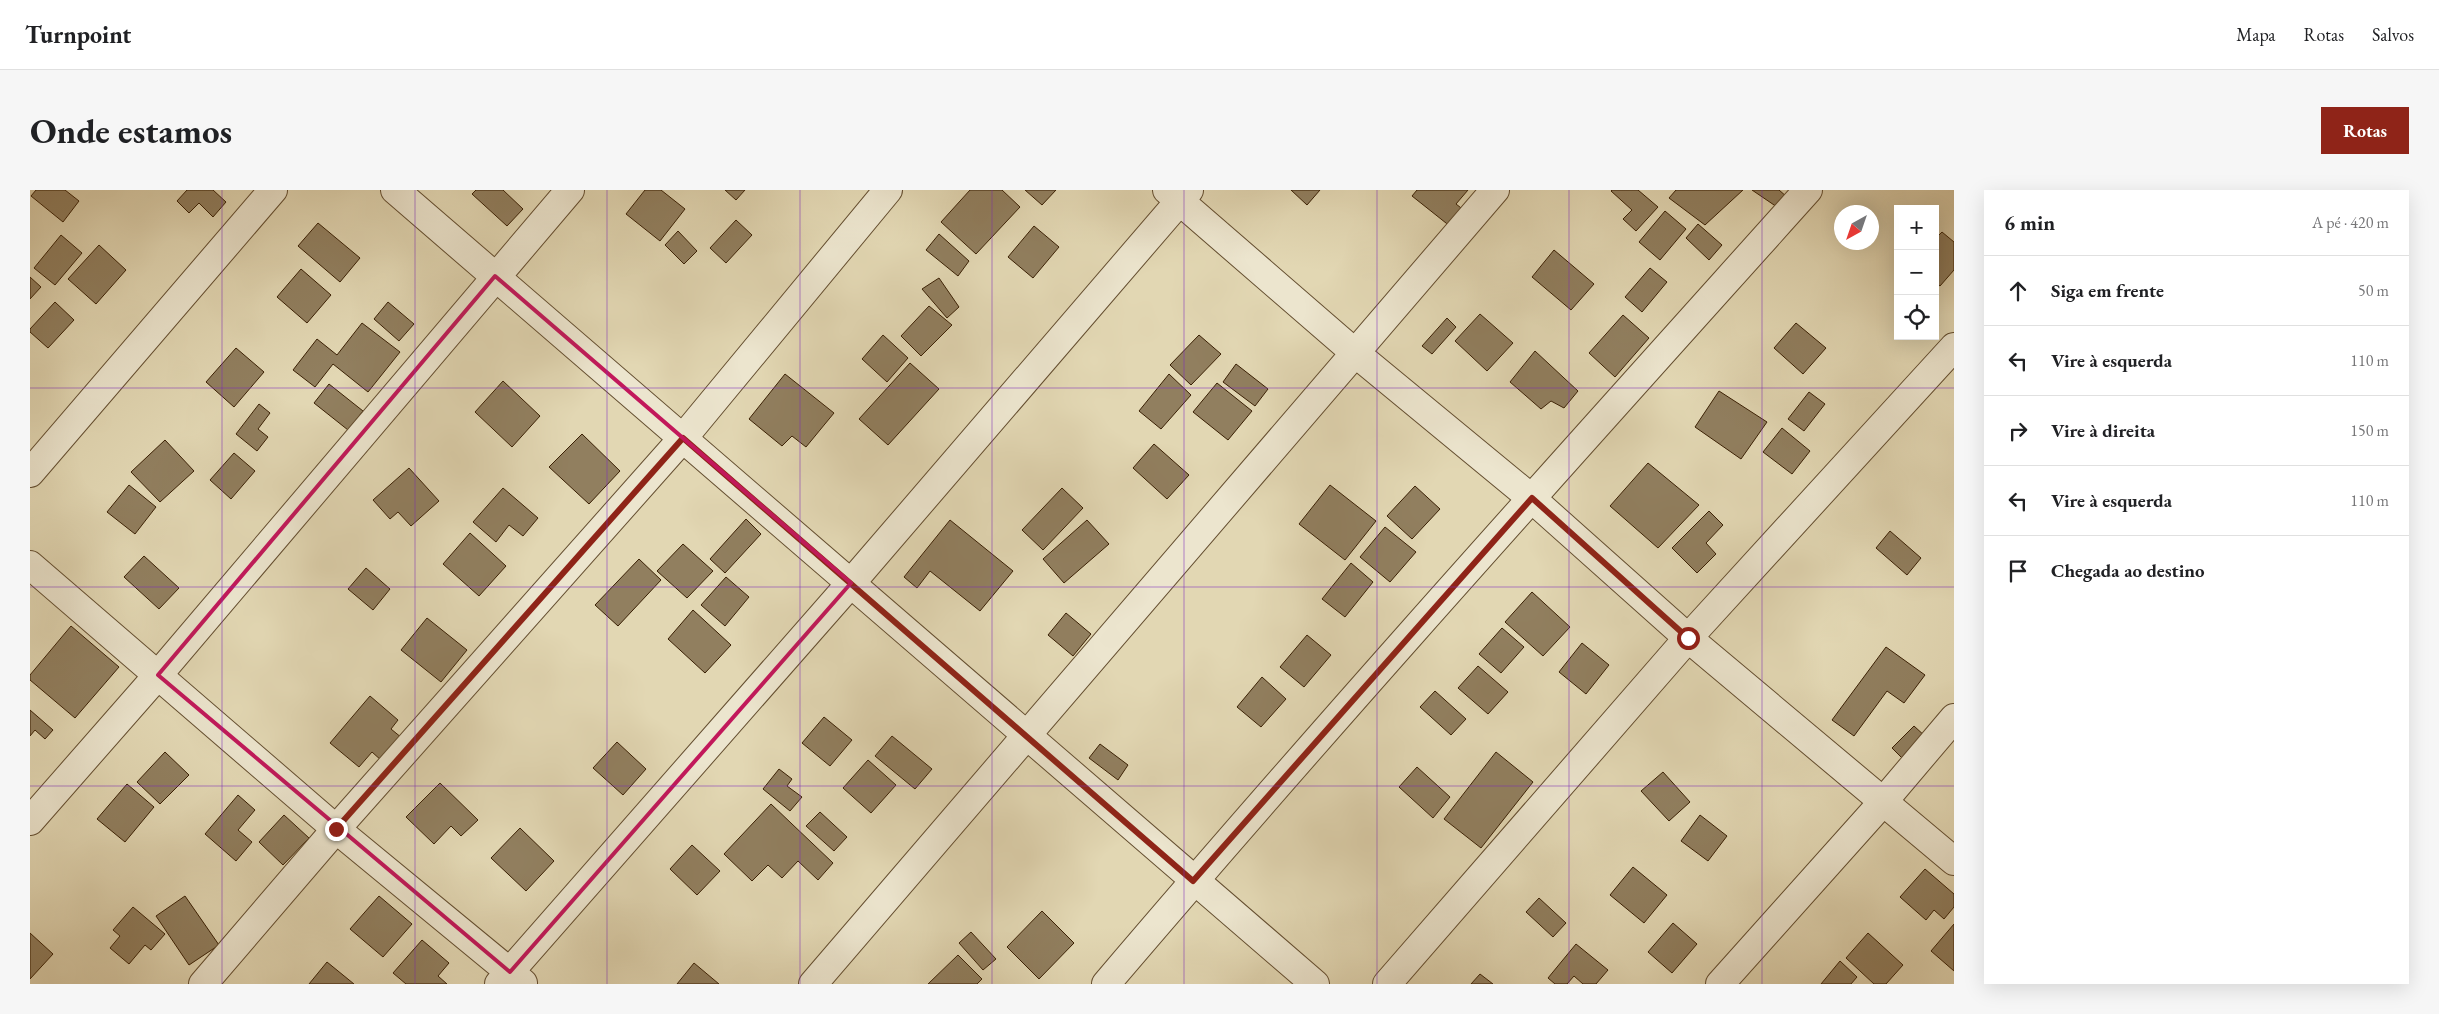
<!DOCTYPE html>
<html lang="pt">
<meta charset="utf-8">
<style>
:root{--surface:#fff;--page:#f6f6f6;--text:#202124;--muted:#757577;--line:#e0e0e0;--accent:#8f2418}
body{margin:0;font-family:"EB Garamond",serif;background:var(--page);color:var(--text)}
.controls{position:absolute;right:15px;top:15px;display:grid;overflow:hidden;border-radius:0px;box-shadow:0 5px 20px #0002}
.controls button{width:45px;height:45px;display:grid;place-items:center;padding:0;border:0;border-bottom:1px solid var(--line);background:var(--surface);color:var(--text);font:25px sans-serif}
.compass{position:absolute;left:1804px;top:15px;width:45px;height:45px;border-radius:50%;background:var(--surface);box-shadow:0 5px 20px #0002;rotate:220deg}
.stop{position:absolute;width:15px;height:15px;margin:-11px;border:4px solid #8f2418;border-radius:50%;background:#fff}
.stop.end{background:#8f2418;border-color:#fff;box-shadow:0 1px 5px #0008}
.list{margin:0;padding:0;list-style:none}
h2{display:flex;justify-content:space-between;align-items:center;height:65px;margin:0;padding:0 20px;font-size:21px}
h2 small{font-size:16px;font-weight:400;color:var(--muted)}
.list li{display:grid;grid-template-columns:32px 1fr auto;gap:15px;align-items:center;box-sizing:border-box;height:70px;padding:0 20px;border-top:1px solid var(--line)}
.list b{display:block;font-size:19px;white-space:nowrap}
.list em{font-size:16px;font-style:normal;color:var(--muted)}
.icon{flex:none;width:28px;height:28px;fill:none;stroke:currentColor;stroke-width:2;stroke-linecap:round;stroke-linejoin:round}
.map{position:relative;flex:none;width:1924px;height:794px;overflow:hidden;border-radius:0px}
header{display:flex;align-items:center;gap:30px;box-sizing:border-box;height:70px;padding:0 25px;background:var(--surface);border-bottom:1px solid var(--line)}
header strong{font-size:24px}
nav{display:flex;gap:28px;margin-inline-start:auto;font-size:18px}
.intro{display:flex;align-items:center;justify-content:space-between;box-sizing:border-box;height:120px;padding:0 30px}
h1{margin:0;font-size:35px}
.button{padding:12px 22px;border-radius:0px;background:var(--accent);color:#fff;font-size:18px;font-weight:700}
main{display:flex;gap:30px;padding:0 30px}
aside{flex:1;background:var(--surface);border-radius:0px;box-shadow:0 5px 20px #0002}
.map>svg:first-child{display:block}
</style>
<header>
<strong>Turnpoint</strong>
<nav><a>Mapa</a><a>Rotas</a><a>Salvos</a></nav>
</header>
<div class="intro"><h1>Onde estamos</h1><a class="button">Rotas</a></div>
<main>
<div class="map">
<svg width="1924" height="794" viewBox="0 0 1924 794">
<rect width="100%" height="100%" fill="#e2d7b3"/>
<filter id="stains"><feTurbulence type="fractalNoise" baseFrequency=".004" numOctaves="4"/><feColorMatrix values="0 0 0 0 .2 0 0 0 0 .09 0 0 0 0 .02 0 0 0 .5 -.17"/></filter>
<radialGradient id="worn" r=".72"><stop offset=".6" stop-color="#630" stop-opacity="0"/><stop offset="1" stop-color="#630" stop-opacity=".3"/></radialGradient>
<g fill="#917f5f" stroke="#3a2004">
<polygon points="6,0 35,0 49,11 33,32 1,6"/>
<polygon points="157,0 183,0 196,12 183,27 169,13 159,23 147,11"/>
<polygon points="446,0 473,0 493,19 477,36 442,4"/>
<polygon points="615,0 631,0 655,19 630,51 596,24"/>
<polygon points="695,0 715,0 706,10"/>
<polygon points="940,0 972,0 990,17 946,64 911,32"/>
<polygon points="995,0 1026,0 1012,15"/>
<polygon points="1261,0 1290,0 1277,15"/>
<polygon points="1387,0 1438,0 1426,14 1435,21 1421,37 1382,6"/>
<polygon points="1582,0 1608,0 1628,17 1606,41 1593,29 1602,20 1581,1"/>
<polygon points="1646,0 1713,0 1675,35 1639,8"/>
<polygon points="1722,0 1749,0 1757,7 1747,17"/>
<polygon points="1635,21 1656,39 1630,70 1609,52"/>
<polygon points="706,30 722,45 696,73 680,58"/>
<polygon points="288,33 330,68 310,92 268,56"/>
<polygon points="1668,34 1692,55 1679,70 1656,48"/>
<polygon points="1004,36 1029,57 1003,88 978,67"/>
<polygon points="648,41 667,61 654,74 635,55"/>
<polygon points="1912,42 1924,52 1924,80 1910,96 1905,92 1905,49"/>
<polygon points="909,44 939,71 928,86 896,60"/>
<polygon points="31,45 52,63 25,95 4,78"/>
<polygon points="69,55 96,80 66,114 38,89"/>
<polygon points="1524,60 1564,94 1541,120 1502,87"/>
<polygon points="1620,78 1637,92 1612,122 1595,107"/>
<polygon points="271,79 301,105 277,133 247,107"/>
<polygon points="0,87 11,97 0,109"/>
<polygon points="909,88 929,117 917,128 892,99"/>
<polygon points="25,112 44,130 18,158 0,142 0,139"/>
<polygon points="358,112 384,134 369,151 344,129"/>
<polygon points="899,116 922,135 891,166 871,146"/>
<polygon points="1450,124 1483,153 1457,181 1425,151"/>
<polygon points="1593,125 1619,148 1585,187 1559,163"/>
<polygon points="1417,128 1426,137 1402,164 1392,156"/>
<polygon points="332,133 370,162 338,202 303,174 285,197 263,180 287,149 307,165"/>
<polygon points="1766,133 1796,158 1773,184 1744,158"/>
<polygon points="853,145 878,168 857,192 832,169"/>
<polygon points="1169,145 1191,164 1161,195 1140,175"/>
<polygon points="206,158 234,182 204,217 176,192"/>
<polygon points="1505,161 1548,201 1534,218 1521,211 1511,219 1480,192"/>
<polygon points="880,173 909,199 858,255 829,229"/>
<polygon points="1206,174 1238,199 1225,216 1193,192"/>
<polygon points="755,184 804,223 776,257 762,246 752,256 719,229"/>
<polygon points="1139,184 1161,205 1131,239 1109,221"/>
<polygon points="473,191 510,226 482,257 445,222"/>
<polygon points="1187,193 1222,221 1198,250 1163,222"/>
<polygon points="299,194 333,221 318,240 284,213"/>
<polygon points="1689,201 1737,232 1711,269 1665,237"/>
<polygon points="1779,202 1795,214 1774,241 1758,229"/>
<polygon points="229,214 240,223 228,239 238,247 227,261 206,244"/>
<polygon points="1752,238 1780,261 1762,284 1733,262"/>
<polygon points="552,244 590,281 559,314 519,277"/>
<polygon points="135,250 164,281 130,312 101,282"/>
<polygon points="1124,254 1159,285 1137,309 1103,278"/>
<polygon points="204,263 225,281 201,309 180,290"/>
<polygon points="1618,273 1669,315 1628,358 1580,316"/>
<polygon points="379,278 409,311 381,336 368,322 360,329 343,310"/>
<polygon points="99,295 126,317 105,344 77,322"/>
<polygon points="1300,295 1346,331 1315,370 1269,334"/>
<polygon points="1385,296 1410,319 1382,349 1357,326"/>
<polygon points="473,298 508,328 493,346 479,335 466,352 443,332"/>
<polygon points="1032,298 1053,318 1013,360 992,340"/>
<polygon points="1679,321 1693,335 1676,353 1686,364 1667,383 1642,358"/>
<polygon points="716,329 731,344 695,383 680,369"/>
<polygon points="920,330 983,381 950,421 900,381 887,398 874,387"/>
<polygon points="1057,330 1079,354 1034,393 1013,369"/>
<polygon points="1355,337 1386,362 1360,392 1330,367"/>
<polygon points="1860,341 1891,368 1877,385 1846,358"/>
<polygon points="440,343 476,376 449,406 413,374"/>
<polygon points="653,354 683,381 657,408 627,381"/>
<polygon points="114,366 149,398 129,419 94,387"/>
<polygon points="609,369 631,390 588,436 565,415"/>
<polygon points="1321,373 1343,392 1315,427 1292,409"/>
<polygon points="336,378 360,399 343,420 318,399"/>
<polygon points="696,387 719,407 695,436 671,415"/>
<polygon points="1502,402 1540,437 1513,466 1475,432"/>
<polygon points="663,420 701,455 675,483 638,449"/>
<polygon points="1036,423 1061,444 1043,466 1018,445"/>
<polygon points="397,428 437,460 411,492 371,460"/>
<polygon points="41,436 89,477 45,528 0,490 0,485"/>
<polygon points="1472,438 1494,457 1471,483 1449,464"/>
<polygon points="1277,445 1301,465 1274,497 1250,477"/>
<polygon points="1552,453 1579,475 1556,504 1529,482"/>
<polygon points="1856,457 1895,485 1874,513 1857,501 1824,546 1802,530"/>
<polygon points="1448,476 1478,502 1458,524 1428,498"/>
<polygon points="1232,487 1256,509 1231,537 1207,517"/>
<polygon points="1405,501 1436,529 1421,545 1390,517"/>
<polygon points="340,506 368,530 361,539 372,548 352,571 342,562 329,577 300,553"/>
<polygon points="0,520 23,540 15,549 5,540 0,546"/>
<polygon points="794,527 822,550 800,576 772,553"/>
<polygon points="1884,536 1896,547 1874,570 1862,558"/>
<polygon points="862,546 902,579 885,599 845,566"/>
<polygon points="587,552 616,579 593,605 563,578"/>
<polygon points="1070,554 1098,575 1088,590 1059,568"/>
<polygon points="135,562 159,585 130,614 107,592"/>
<polygon points="1466,562 1503,592 1451,658 1414,629"/>
<polygon points="838,570 866,595 841,623 813,598"/>
<polygon points="1387,577 1420,607 1403,628 1369,597"/>
<polygon points="749,579 762,589 757,596 772,607 760,621 733,599"/>
<polygon points="1633,582 1660,612 1639,631 1611,601"/>
<polygon points="410,593 448,630 431,646 421,636 404,654 376,627"/>
<polygon points="97,594 124,617 95,652 67,629"/>
<polygon points="208,605 225,620 208,640 222,652 206,671 175,644"/>
<polygon points="741,614 803,673 788,690 768,671 752,688 738,675 722,691 694,664"/>
<polygon points="790,622 817,647 804,661 776,636"/>
<polygon points="254,625 279,648 253,675 229,652"/>
<polygon points="1670,625 1697,646 1678,671 1651,651"/>
<polygon points="490,638 524,671 496,701 461,668"/>
<polygon points="662,655 690,681 667,705 640,679"/>
<polygon points="1603,677 1637,705 1614,733 1580,705"/>
<polygon points="1895,679 1924,704 1924,717 1914,729 1904,720 1896,730 1870,707"/>
<polygon points="155,706 189,755 159,775 126,726"/>
<polygon points="349,706 382,734 353,767 320,739"/>
<polygon points="1509,708 1536,733 1523,747 1496,722"/>
<polygon points="103,717 135,744 121,760 115,755 99,774 80,758 90,746 83,740"/>
<polygon points="1012,721 1044,753 1009,789 977,757"/>
<polygon points="1643,733 1667,754 1642,783 1618,762"/>
<polygon points="1924,734 1924,781 1901,761"/>
<polygon points="941,742 966,769 953,780 929,753"/>
<polygon points="0,743 23,764 0,789"/>
<polygon points="1838,743 1873,775 1856,794 1844,794 1816,768"/>
<polygon points="392,750 419,773 408,786 417,794 376,794 363,783"/>
<polygon points="1546,754 1578,780 1566,794 1553,794 1544,786 1537,794 1525,794 1518,788"/>
<polygon points="928,765 952,789 947,794 898,794"/>
<polygon points="1810,771 1827,787 1821,794 1791,794"/>
<polygon points="297,772 324,794 279,794"/>
<polygon points="664,773 689,794 647,794"/>
<polygon points="1450,784 1463,794 1441,794"/>
</g>
<g fill="none" stroke-linecap="round" stroke-linejoin="round">
<g stroke="#644e30" stroke-width="30">
<g id="minor">
<polyline points="365,0 1285,794"/>
<polyline points="1137,0 1324,162 1501,308 1658,448 1924,671"/>
<polyline points="0,283 243,0"/>
<polyline points="0,375 306,639 493,793"/>
<polyline points="0,631 128,485 540,0"/>
<polyline points="173,794 306,639 653,248 858,0"/>
<polyline points="469,794 821,393 1159,0"/>
<polyline points="783,794 1465,0"/>
<path d="M1076,794C1305,525 1542,263 1778,0"/>
<polyline points="1357,794 1658,448 1924,157"/>
<polyline points="1690,794 1852,613 1924,528"/>
</g>
</g>
<use href="#minor" stroke="#ece5ce" stroke-width="28"/>
</g>
<g fill="none" stroke-linecap="round" stroke-linejoin="round">
<polyline stroke="#8f2418" stroke-width="6" points="306,639 653,248 1163,691 1502,308 1658,448"/>
</g>
<path fill="none" stroke="#c2185b" stroke-width="4" stroke-linejoin="round" d="M465,86L821,393L480,782L128,485Z"/>
<path fill="none" stroke="#7b2cbf" stroke-width="1" stroke-opacity="0.55" d="M192,0V794M385,0V794M577,0V794M770,0V794M962,0V794M1154,0V794M1347,0V794M1539,0V794M1732,0V794M0,198H1924M0,397H1924M0,596H1924"/>
<rect width="100%" height="100%" filter="url(#stains)"/>
<rect width="100%" height="100%" fill="url(#worn)"/>
</svg>
<div class="controls">
<button>+</button>
<button>−</button>
<button><svg class="icon" aria-label="locate" viewBox="0 0 24 24"><circle cx="12" cy="12" r="6"/><path d="M12 2v4M12 18v4M2 12h4M18 12h4"/></svg></button>
</div>
<svg class="compass" viewBox="-18 -18 36 36"><path d="M0-13l5 13h-10z" fill="#e53935"/><path d="M0 13l5-13h-10z" fill="#757577"/></svg>
<div class="stop" style="left:1658px;top:448px"></div>
<div class="stop end" style="left:306px;top:639px"></div>
</div>
<aside>
<h2>6 min<small>A pé · 420 m</small></h2>
<ul class="list">
<li><svg class="icon" aria-label="ahead" viewBox="0 0 24 24"><path d="M12 20V5M6 11l6-6 6 6"/></svg><div><b>Siga em frente</b></div><em>50 m</em></li>
<li><svg class="icon" aria-label="left" viewBox="0 0 24 24"><path d="M17 20v-9H6M10 6l-5 5 5 5"/></svg><div><b>Vire à esquerda</b></div><em>110 m</em></li>
<li><svg class="icon" aria-label="right" viewBox="0 0 24 24"><path d="M7 20v-9h11M14 6l5 5-5 5"/></svg><div><b>Vire à direita</b></div><em>150 m</em></li>
<li><svg class="icon" aria-label="left" viewBox="0 0 24 24"><path d="M17 20v-9H6M10 6l-5 5 5 5"/></svg><div><b>Vire à esquerda</b></div><em>110 m</em></li>
<li><svg class="icon" aria-label="arrive" viewBox="0 0 24 24"><path d="M6 21V4h12l-3 4 3 4H6"/></svg><div><b>Chegada ao destino</b></div></li>
</ul>
</aside>
</main>
